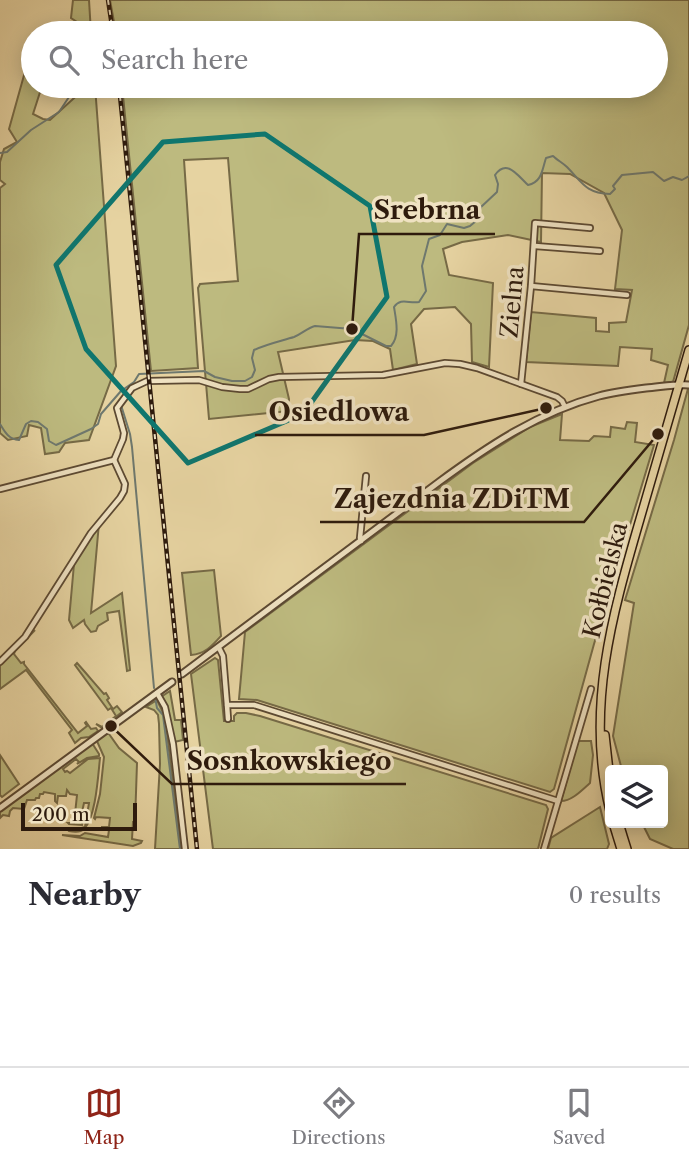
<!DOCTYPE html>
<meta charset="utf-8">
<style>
:root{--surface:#fff;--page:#f7f7f7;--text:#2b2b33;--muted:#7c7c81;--line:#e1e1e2;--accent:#8f2418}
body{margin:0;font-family:"Libre Caslon Text",serif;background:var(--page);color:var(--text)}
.controls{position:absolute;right:21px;bottom:21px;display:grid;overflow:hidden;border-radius:7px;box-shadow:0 4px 18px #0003}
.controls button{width:63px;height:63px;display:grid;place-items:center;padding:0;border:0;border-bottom:2px solid var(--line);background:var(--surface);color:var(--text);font:35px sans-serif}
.scale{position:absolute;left:21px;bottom:18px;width:116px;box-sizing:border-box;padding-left:7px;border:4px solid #2e1b0d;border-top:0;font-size:19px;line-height:24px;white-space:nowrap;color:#2e1b0d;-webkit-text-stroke:5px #efe2c2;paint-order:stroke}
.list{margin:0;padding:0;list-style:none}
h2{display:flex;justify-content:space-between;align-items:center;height:91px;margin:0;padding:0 28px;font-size:30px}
h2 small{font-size:23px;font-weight:400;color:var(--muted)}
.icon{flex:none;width:38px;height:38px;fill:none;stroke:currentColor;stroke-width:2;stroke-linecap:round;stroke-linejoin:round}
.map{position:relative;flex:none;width:689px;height:849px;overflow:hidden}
.search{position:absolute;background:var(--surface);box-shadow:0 4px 18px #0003;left:21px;right:21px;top:21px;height:77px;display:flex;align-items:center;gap:18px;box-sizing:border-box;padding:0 24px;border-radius:38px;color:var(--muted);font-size:26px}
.sheet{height:217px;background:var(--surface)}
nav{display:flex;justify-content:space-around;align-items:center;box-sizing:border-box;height:98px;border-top:2px solid var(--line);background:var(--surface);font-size:19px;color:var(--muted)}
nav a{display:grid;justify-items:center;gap:4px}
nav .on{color:var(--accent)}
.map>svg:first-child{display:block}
</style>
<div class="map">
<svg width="689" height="849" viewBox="0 0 689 849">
<rect width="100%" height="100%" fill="#e6d3a1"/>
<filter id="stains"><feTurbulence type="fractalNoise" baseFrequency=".00286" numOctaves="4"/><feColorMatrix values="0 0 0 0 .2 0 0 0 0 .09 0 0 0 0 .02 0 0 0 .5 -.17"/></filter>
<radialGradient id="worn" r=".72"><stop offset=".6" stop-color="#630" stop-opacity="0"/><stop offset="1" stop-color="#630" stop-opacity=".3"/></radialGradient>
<g fill="#bdba7f" stroke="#766a46" stroke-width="2">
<polygon points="73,0 89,0 91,33 82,33 83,26 71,18"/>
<polygon points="110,0 689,0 689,325 673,382 664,383 668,365 651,360 652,349 620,347 618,366 526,362 531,312 596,318 596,331 609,332 609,323 626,322 632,290 615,289 622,230 604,193 570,174 542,173 541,242 508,235 462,242 443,249 449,275 493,283 489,367 472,362 471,324 455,307 424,309 411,324 417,364 393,370 390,349 373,341 355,340 278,352 289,399 288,411 209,419 198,288 200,284 238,281 228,158 184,160 198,368 151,371 122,86 656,86 656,33 116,33"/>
<polygon points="33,43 33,86 42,86 33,114 43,119 50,120 85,88 82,86 95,86 116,366 89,440 65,443 59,452 45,454 41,428 29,425 27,436 8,440 0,433 0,188 5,184 0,180 0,162 4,149 17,142 9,129"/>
<polygon points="689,385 689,849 673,849 650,839 642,823 663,823 663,770 622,770 613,736 634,603 625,600 674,440"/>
<polygon points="562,414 560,440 589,441 594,436 610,437 611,427 625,429 627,422 637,423 635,442 654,445 594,644 554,789 550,792 257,700 239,699 245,632 473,463 530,427"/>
<polygon points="99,523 91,613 122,593 130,670 127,671 119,611 107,613 108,620 98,626 96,631 91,632 85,624 84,620 73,628 69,620 74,564"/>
<path d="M214,570L221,636C212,646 205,654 191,655L182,573Z"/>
<polygon points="35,630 15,651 14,654 21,663 24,662 24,664 78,733 87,726 85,723 86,722 91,729 96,728 98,731 89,737 81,738 75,743 69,733 72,730 26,670 0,689 0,662"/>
<polygon points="215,658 218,660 224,721 234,721 234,716 237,713 246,713 260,716 546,805 548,809 538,849 213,849 191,674"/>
<path d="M77,663C86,673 96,685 104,694L106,693L109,698L107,700L113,709L117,706L122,712L102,728L96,724L102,727L116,716L111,708L108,710L75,665Z"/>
<polygon points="170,691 175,720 181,720 183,740 174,742 161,697"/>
<polygon points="157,700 165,717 181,849 155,849 160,764 159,724 158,715 154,710 146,707"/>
<polygon points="104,734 109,734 119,748 137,763 135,822 133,822 132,839 142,841 141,843 133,846 62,835 80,836 85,833 108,837 109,830 102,829 102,827 109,827 110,818 96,817 95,819 94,818 100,794 104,757 96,739"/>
<path d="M578,741H591L593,755L590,783C582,790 572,801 561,801Z"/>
<path d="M92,743L99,754V756L87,758L77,764L79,762L76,759L63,769L65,772L67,771L70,773L88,759L100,758C98,776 96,817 84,829C80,833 74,832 69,831L67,829L68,828L78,829L85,827L89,803H84L82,812L84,814L82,825L69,824L68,823H74L77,795L70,794L67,790L66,796H58L57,803L55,801V794L44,792L43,794H40L39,798H36L35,800H27L24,809L13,808L10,811L9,816L3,815L0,818V810Z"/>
<polygon points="0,755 19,784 2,797 0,795"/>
<polygon points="600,807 609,844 607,849 548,849 551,838"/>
</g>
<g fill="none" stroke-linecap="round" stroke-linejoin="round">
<g stroke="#6e786e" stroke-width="2">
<polyline points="0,153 7,152 31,130 59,112 71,94 99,86"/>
<polyline points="121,405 130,434 132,447 154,688"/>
<path d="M0,424C5,432 8,439 19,440L26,424L31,421L38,422L47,429L49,441L56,445L91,429L98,424L101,414L121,391L134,382L139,374L204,371L215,377L232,381H245L252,377L255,370L252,358L254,350C267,344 281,341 294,337C302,334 307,328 315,326L352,329L386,346H391C400,336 396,320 394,307C401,297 409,304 419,302L426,291L422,266L429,239L440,235L447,224L464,228L470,226L476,221L481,207L497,192L498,184L495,175C507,158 518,176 528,185C542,182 542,170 546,158L553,156C557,160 563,163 567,167C582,182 585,193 610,194L615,189L613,186L622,175L653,172L664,181L673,177L682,180L689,176"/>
<polyline points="155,697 157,708 163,715 180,849"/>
</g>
<g stroke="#5c4932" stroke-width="8">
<g id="minor">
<polyline points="535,246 600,251"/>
<polyline points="531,286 627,295"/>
<polyline points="521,384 531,286 535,223 590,228"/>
<polyline points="0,489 114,460 123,439 124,433 117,408 132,388 147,381 199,380 222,387 240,389 248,389 269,379 279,377 383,375 445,363 460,364 477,368 557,397 562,401 565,407"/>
<polyline points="361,541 360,538 366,476"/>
<polyline points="219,648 223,656 227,705 254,705 558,801"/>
<polyline points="0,662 25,637 91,533 120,498 124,491 125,484 114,460"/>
<polyline points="157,693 165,707 173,744 185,849"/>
<polyline points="227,705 228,719"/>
<polyline points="544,849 591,689"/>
</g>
</g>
<g stroke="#5c4932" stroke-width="9">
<g id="tertiary">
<path d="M182,674L439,482C488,446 539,412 599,396C614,392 630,390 646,388C660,387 675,384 689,385"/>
<polyline points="0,808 172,682"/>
</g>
</g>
<g stroke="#2e1b0d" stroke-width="10">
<g id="primary">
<polyline points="605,735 610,780"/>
<path d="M610,811C585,710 612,615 640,519C656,462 673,406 689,350"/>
<polyline points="613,823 621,849"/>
<polyline points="619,823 627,849"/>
</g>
</g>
<use href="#minor" stroke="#efe2c2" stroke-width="4.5"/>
<use href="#tertiary" stroke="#efe2c2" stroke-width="5"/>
<use href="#primary" stroke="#e6d3a1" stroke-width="7"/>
<g stroke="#2e1b0d" stroke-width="4.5">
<g id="rail">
<polyline points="108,0 113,33"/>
<polyline points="119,86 197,849"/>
</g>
</g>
<use href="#rail" stroke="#efe2c2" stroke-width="2" stroke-dasharray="5" stroke-linecap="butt"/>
</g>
<path fill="none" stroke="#0f766e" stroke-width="5" stroke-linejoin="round" d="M265,134L370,206L387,297L303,414L188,463L86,349L56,265L163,142Z"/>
<g text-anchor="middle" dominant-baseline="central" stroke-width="7" stroke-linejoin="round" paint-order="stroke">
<g font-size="24" fill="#2e1b0d" stroke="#efe2c2">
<text transform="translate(512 302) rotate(-85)">Zielna</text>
<text transform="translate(605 580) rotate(-76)">Kołbielska</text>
</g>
</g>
<path fill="none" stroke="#2e1b0d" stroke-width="2.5" d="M352 329L359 234H495M546 408L424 435H255M658 434L584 522H320M111 726L172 784H406"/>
<g fill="#2e1b0d" stroke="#efe2c2" stroke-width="2.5">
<circle cx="352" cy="329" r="7"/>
<circle cx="546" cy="408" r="7"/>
<circle cx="658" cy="434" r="7"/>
<circle cx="111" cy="726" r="7"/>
</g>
<g font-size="26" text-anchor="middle" font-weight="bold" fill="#2e1b0d" stroke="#efe2c2" stroke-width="7" stroke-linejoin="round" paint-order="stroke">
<text x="427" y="219">Srebrna</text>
<text x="339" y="421">Osiedlowa</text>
<text x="452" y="508">Zajezdnia ZDiTM</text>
<text x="289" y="770">Sosnkowskiego</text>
</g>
<rect width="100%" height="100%" filter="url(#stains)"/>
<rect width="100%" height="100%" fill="url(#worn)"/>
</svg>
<div class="controls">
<button><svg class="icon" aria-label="layers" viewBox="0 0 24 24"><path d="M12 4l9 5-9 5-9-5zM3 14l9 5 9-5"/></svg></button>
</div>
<div class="scale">200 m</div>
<div class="search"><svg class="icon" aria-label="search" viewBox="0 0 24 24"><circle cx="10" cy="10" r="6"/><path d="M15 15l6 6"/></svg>Search here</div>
</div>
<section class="sheet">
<h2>Nearby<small>0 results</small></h2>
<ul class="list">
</ul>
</section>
<nav>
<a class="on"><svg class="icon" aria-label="map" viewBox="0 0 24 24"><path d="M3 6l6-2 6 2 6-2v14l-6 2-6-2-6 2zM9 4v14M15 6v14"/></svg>Map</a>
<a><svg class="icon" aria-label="directions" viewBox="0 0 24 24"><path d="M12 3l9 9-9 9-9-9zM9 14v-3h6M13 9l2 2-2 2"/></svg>Directions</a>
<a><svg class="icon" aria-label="saved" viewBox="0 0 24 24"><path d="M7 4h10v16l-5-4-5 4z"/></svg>Saved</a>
</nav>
